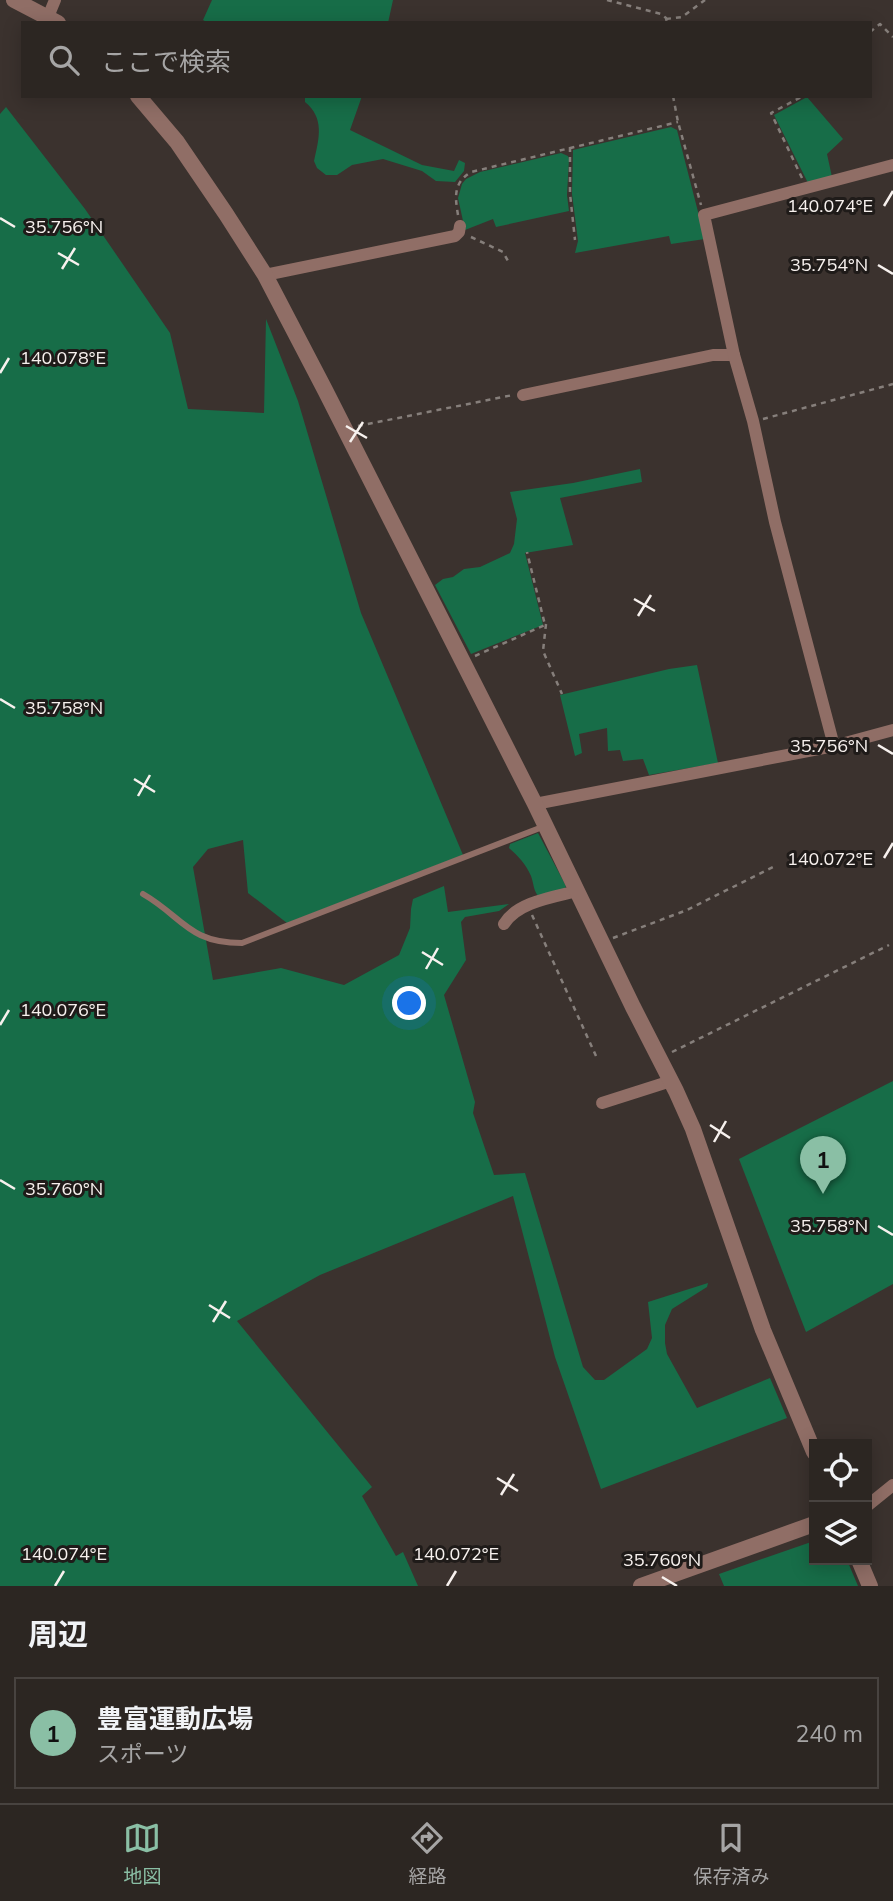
<!DOCTYPE html>
<html lang="ja">
<meta charset="utf-8">
<style>
:root{--surface:#2c2622;--page:#342e2a;--text:#f1f3f6;--muted:#a6a5a5;--line:#484340;--accent:#8abfa5}
body{margin:0;font-family:Mulish,"Noto Sans JP",sans-serif;background:var(--page);color:var(--text)}
.controls{position:absolute;right:21px;bottom:21px;display:grid;overflow:hidden;border-radius:0px;box-shadow:0 4px 18px #0003}
.controls button{width:63px;height:63px;display:grid;place-items:center;padding:0;border:0;border-bottom:2px solid var(--line);background:var(--surface);color:var(--text);font:35px sans-serif}
.you{position:absolute;left:410px;top:1004px;width:24px;height:24px;margin:-18px;border:5px solid #fff;border-radius:50%;background:#1a73e8;box-shadow:0 0 0 10px #1a73e833}
.badge{display:grid;place-items:center;width:46px;height:46px;border-radius:50%;background:var(--accent);color:#111;font-size:23px;font-weight:700}
.pin{position:absolute;translate:-50% -58px;filter:drop-shadow(0 2px 4px #0008)}
.pin::after{content:'';position:absolute;top:37px;width:24px;height:21px;background:inherit;clip-path:polygon(0 0,100% 0,50% 100%)}
.list{margin:0;padding:0;list-style:none}
h2{display:flex;justify-content:space-between;align-items:center;height:91px;margin:0;padding:0 28px;font-size:30px}
h2 small{font-size:23px;font-weight:400;color:var(--muted)}
.list li{display:grid;grid-template-columns:46px 1fr auto;gap:21px;align-items:center;box-sizing:border-box;height:112px;margin:0 14px 14px;padding:0 14px;border:2px solid var(--line);border-radius:0px}
.list b{display:block;font-size:26px;white-space:nowrap}
.list p{margin:0;font-size:23px;white-space:nowrap;color:var(--muted)}
.list em{font-size:23px;font-style:normal;color:var(--muted)}
.icon{flex:none;width:38px;height:38px;fill:none;stroke:currentColor;stroke-width:2;stroke-linecap:round;stroke-linejoin:round}
.map{position:relative;flex:none;width:893px;height:1586px;overflow:hidden}
.search{position:absolute;background:var(--surface);box-shadow:0 4px 18px #0003;left:21px;right:21px;top:21px;height:77px;display:flex;align-items:center;gap:18px;box-sizing:border-box;padding:0 24px;border-radius:0px;color:var(--muted);font-size:26px}
.sheet{height:217px;background:var(--surface)}
nav{display:flex;justify-content:space-around;align-items:center;box-sizing:border-box;height:98px;border-top:2px solid var(--line);background:var(--surface);font-size:19px;color:var(--muted)}
nav a{display:grid;justify-items:center;gap:4px}
nav .on{color:var(--accent)}
.map>svg:first-child{display:block}
</style>
<div class="map">
<svg width="893" height="1586" viewBox="0 0 893 1586">
<rect width="100%" height="100%" fill="#3b322e"/>
<g fill="#176d48">
<polygon points="212,0 393,0 388,23 208,23 203,20"/>
<path d="M305,96H362L350,130L422,165L454,171L459,160L465,163L464,171L455,182L436,181L422,171L383,159L352,165L337,175H326L317,168L314,161C319,139 325,118 305,102Z"/>
<polygon points="807,97 843,139 827,154 832,177 808,183 774,115"/>
<polygon points="6,107 85,209 170,333 188,409 264,413 266,319 298,401 361,613 463,855 287,923 248,893 243,840 208,849 193,867 213,980 281,968 344,985 399,955 410,928 411,909 413,899 444,886 448,912 509,904 499,911 465,917 461,922 466,960 444,995 475,1102 473,1113 494,1175 525,1173 583,1367 595,1380 604,1380 647,1349 652,1338 648,1302 708,1283 707,1287 672,1309 665,1325 665,1343 667,1354 697,1408 770,1378 787,1418 601,1489 555,1357 513,1196 320,1275 237,1321 372,1487 362,1496 396,1556 403,1552 418,1586 0,1586 0,114"/>
<polygon points="671,127 677,130 705,239 671,244 669,236 575,253 578,241 572,194 573,150"/>
<polygon points="561,153 568,156 569,159 567,195 569,211 496,227 493,219 465,230 458,198 462,184 466,179 480,172"/>
<polygon points="640,469 642,482 560,498 573,545 525,553 543,625 471,654 435,585 443,579 453,577 464,569 480,567 510,553 514,544 517,519 510,492 573,483"/>
<polygon points="697,665 718,763 649,775 643,759 623,761 620,750 608,751 607,728 579,734 582,753 575,756 560,695 669,669"/>
<path d="M538,833L566,886L564,890L539,897C533,890 534,884 531,876C526,864 518,856 509,848L510,844Z"/>
<polygon points="893,1081 893,1284 806,1332 739,1159"/>
<polygon points="814,1541 814,1560 847,1560 858,1586 724,1586 719,1574"/>
</g>
<g fill="none" stroke-linecap="round" stroke-linejoin="round">
<g stroke="#867f7b" stroke-width="2.5" stroke-dasharray="5 5" stroke-linecap="butt">
<polyline points="607,0 661,14 666,18 667,23"/>
<polyline points="666,19 682,17 705,0"/>
<polyline points="870,32 880,24 893,37"/>
<polyline points="673,96 678,122 701,205"/>
<polyline points="570,147 570,194 575,240"/>
<polyline points="802,178 771,113 803,96"/>
<path d="M458,215C455,197 453,183 471,172L678,122"/>
<polyline points="471,237 503,252 508,261"/>
<polyline points="763,419 893,384"/>
<polyline points="358,426 513,395"/>
<polyline points="546,624 543,651 562,694"/>
<polyline points="475,656 545,625 527,552"/>
<polyline points="532,915 596,1056"/>
<polyline points="613,938 687,910 773,867"/>
<polyline points="672,1052 889,945"/>
</g>
<path stroke="#906e66" stroke-width="6" d="M143,894C183,917 188,943 242,943L545,826"/>
<g stroke="#906e66" stroke-width="12">
<polyline points="48,17 55,0"/>
<polyline points="265,275 455,236 459,232 460,226"/>
<polyline points="523,395 713,355 734,355"/>
<polyline points="834,746 775,522 753,421 734,355 704,215 893,165"/>
<polyline points="535,804 834,746 893,730"/>
<path d="M504,924C517,902 554,897 577,891"/>
<polyline points="602,1103 671,1081"/>
<polyline points="867,1506 893,1485"/>
</g>
<g stroke="#906e66" stroke-width="16">
<polyline points="14,0 58,23"/>
<polyline points="138,96 177,142 226,214 265,275 325,390 535,804 633,1007 676,1091 693,1129 763,1330 814,1452"/>
<polyline points="859,1560 870,1586"/>
<polyline points="641,1586 814,1524"/>
</g>
</g>
<path fill="none" stroke="#f7f1ee" stroke-width="2.5" d="M884,206L893,191M0,218L15,227M58,253L79,265M878,265L893,274M62,269L75,248M0,373L9,358M346,426L367,438M350,442L363,422M634,599L655,611M638,616L651,595M0,699L15,708M878,745L893,754M134,779L155,792M138,796L150,775M884,858L893,843M422,952L443,965M426,969L438,948M0,1025L9,1010M710,1125L730,1138M714,1142L726,1121M0,1180L15,1189M878,1226L893,1235M209,1305L230,1318M213,1322L226,1301M497,1478L518,1491M501,1495L514,1474M662,1577L677,1586M55,1586L64,1571M447,1586L456,1571"/>
<g font-size="18" text-anchor="middle" fill="#f7f1ee" stroke="#1f1b19" stroke-width="6" stroke-linejoin="round" paint-order="stroke">
<text x="830" y="212">140.074°E</text>
<text x="64" y="233">35.756°N</text>
<text x="829" y="271">35.754°N</text>
<text x="63" y="364">140.078°E</text>
<text x="64" y="714">35.758°N</text>
<text x="829" y="752">35.756°N</text>
<text x="830" y="865">140.072°E</text>
<text x="63" y="1016">140.076°E</text>
<text x="64" y="1195">35.760°N</text>
<text x="829" y="1232">35.758°N</text>
<text x="64" y="1560">140.074°E</text>
<text x="456" y="1560">140.072°E</text>
<text x="662" y="1566">35.760°N</text>
</g>
</svg>
<div class="controls">
<button><svg class="icon" aria-label="locate" viewBox="0 0 24 24"><circle cx="12" cy="12" r="6"/><path d="M12 2v4M12 18v4M2 12h4M18 12h4"/></svg></button>
<button><svg class="icon" aria-label="layers" viewBox="0 0 24 24"><path d="M12 4l9 5-9 5-9-5zM3 14l9 5 9-5"/></svg></button>
</div>
<div class="you"></div>
<div class="pin badge" style="left:823px;top:1194px">1</div>
<div class="search"><svg class="icon" aria-label="search" viewBox="0 0 24 24"><circle cx="10" cy="10" r="6"/><path d="M15 15l6 6"/></svg>ここで検索</div>
</div>
<section class="sheet">
<h2>周辺<small></small></h2>
<ul class="list">
<li><span class="badge">1</span><div><b>豊富運動広場</b><p>スポーツ</p></div><em>240 m</em></li>
</ul>
</section>
<nav>
<a class="on"><svg class="icon" aria-label="map" viewBox="0 0 24 24"><path d="M3 6l6-2 6 2 6-2v14l-6 2-6-2-6 2zM9 4v14M15 6v14"/></svg>地図</a>
<a><svg class="icon" aria-label="directions" viewBox="0 0 24 24"><path d="M12 3l9 9-9 9-9-9zM9 14v-3h6M13 9l2 2-2 2"/></svg>経路</a>
<a><svg class="icon" aria-label="saved" viewBox="0 0 24 24"><path d="M7 4h10v16l-5-4-5 4z"/></svg>保存済み</a>
</nav>
